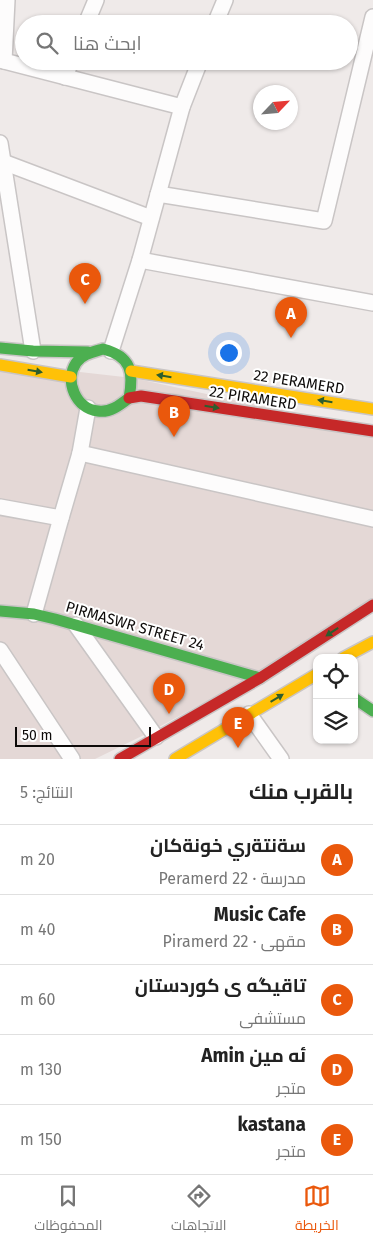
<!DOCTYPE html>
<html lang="ar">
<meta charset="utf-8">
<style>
:root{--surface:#fff;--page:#f2f2f2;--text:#222;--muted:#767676;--line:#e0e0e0;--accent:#ea580c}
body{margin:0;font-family:"Fira Sans",Cairo,sans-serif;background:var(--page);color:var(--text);direction:rtl}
.controls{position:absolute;right:15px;bottom:15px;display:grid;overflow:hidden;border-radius:10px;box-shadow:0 1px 4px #0004}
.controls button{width:45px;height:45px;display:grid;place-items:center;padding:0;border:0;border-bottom:1px solid var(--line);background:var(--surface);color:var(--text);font:25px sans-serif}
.compass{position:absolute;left:253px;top:85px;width:45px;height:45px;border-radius:50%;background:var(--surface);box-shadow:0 1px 4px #0004;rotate:64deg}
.scale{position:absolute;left:15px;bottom:12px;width:136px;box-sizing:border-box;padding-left:5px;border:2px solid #0e0b0a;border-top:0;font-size:14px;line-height:18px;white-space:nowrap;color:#0e0b0a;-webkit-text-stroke:4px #fff;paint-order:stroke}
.you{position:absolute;left:228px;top:352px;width:18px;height:18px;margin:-12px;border:4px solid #fff;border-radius:50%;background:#1a73e8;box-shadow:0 0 0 8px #1a73e833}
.badge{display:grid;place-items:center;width:32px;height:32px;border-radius:50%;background:var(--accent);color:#fff;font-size:16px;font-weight:700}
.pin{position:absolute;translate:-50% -41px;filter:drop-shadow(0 1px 2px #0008)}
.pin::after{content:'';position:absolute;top:26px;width:18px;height:15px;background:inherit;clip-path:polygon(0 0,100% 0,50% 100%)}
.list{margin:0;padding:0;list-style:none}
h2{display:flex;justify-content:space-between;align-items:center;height:65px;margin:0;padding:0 20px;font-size:21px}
h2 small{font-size:16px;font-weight:400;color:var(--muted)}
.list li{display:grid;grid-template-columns:32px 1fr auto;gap:15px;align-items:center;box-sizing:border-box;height:70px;padding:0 20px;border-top:1px solid var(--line)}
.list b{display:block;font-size:19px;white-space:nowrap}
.list p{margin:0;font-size:16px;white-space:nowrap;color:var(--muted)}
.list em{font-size:16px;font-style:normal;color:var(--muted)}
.icon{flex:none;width:28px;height:28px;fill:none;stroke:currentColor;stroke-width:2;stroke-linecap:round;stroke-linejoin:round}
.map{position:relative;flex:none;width:373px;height:759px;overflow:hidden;direction:ltr}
.search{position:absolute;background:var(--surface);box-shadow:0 1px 4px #0004;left:15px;right:15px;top:15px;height:55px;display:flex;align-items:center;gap:12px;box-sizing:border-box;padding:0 18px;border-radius:28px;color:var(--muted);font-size:19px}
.sheet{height:415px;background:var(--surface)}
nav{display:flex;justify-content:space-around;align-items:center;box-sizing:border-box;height:70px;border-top:1px solid var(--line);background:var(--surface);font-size:14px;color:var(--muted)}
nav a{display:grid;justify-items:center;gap:2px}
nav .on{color:var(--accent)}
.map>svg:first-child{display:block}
</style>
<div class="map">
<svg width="373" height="759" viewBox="0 0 373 759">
<rect width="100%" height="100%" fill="#efeae9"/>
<polygon fill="#e4d8d6" points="0,363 133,378 373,430 373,598 253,676 148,733 95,759 0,759"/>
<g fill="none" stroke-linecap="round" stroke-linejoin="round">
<g stroke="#c9c5c5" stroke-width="18">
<g id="street">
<polyline points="86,24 96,0"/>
<polyline points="215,24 225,0"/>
<polyline points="0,60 182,107"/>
<polyline points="4,61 7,0"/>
<polyline points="65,77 71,61"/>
<polyline points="0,143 33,351"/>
<polyline points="3,162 151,218"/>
<polyline points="158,194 324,221 373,17"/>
<polyline points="140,260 373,303"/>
<polyline points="111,351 140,260 182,107 200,61"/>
<polyline points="80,453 373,519"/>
<polyline points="0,507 61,518"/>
<polyline points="34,614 61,518 80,453 88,408"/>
<polyline points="76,625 156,737"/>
<polyline points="0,650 72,759"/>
<polyline points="249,714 281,759"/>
</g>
</g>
<g stroke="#c9c5c5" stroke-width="14">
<g id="fast">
<polyline points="0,348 33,351 88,352"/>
<path d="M103,349C131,356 134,372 129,398C120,405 110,413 98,411C76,409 64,381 76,363C82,354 93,352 103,349Z"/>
<polyline points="0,611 34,614 55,619 260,678"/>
<polyline points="354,698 373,711"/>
</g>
</g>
<g stroke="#c9c5c5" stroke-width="14">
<g id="slow">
<polyline points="0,365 71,377"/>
<polyline points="131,371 373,409"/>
<polyline points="343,658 373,642"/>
<polyline points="175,759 317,674"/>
</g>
</g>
<g stroke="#c9c5c5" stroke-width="14">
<g id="jam">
<polyline points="129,398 141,396 373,431"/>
<polyline points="120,759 260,678 373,605"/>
</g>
</g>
<use href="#street" stroke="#fdfcfc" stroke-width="15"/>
<use href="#fast" stroke="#4caf50" stroke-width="11"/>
<use href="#slow" stroke="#ffc107" stroke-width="11"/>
<use href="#jam" stroke="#c62828" stroke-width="11"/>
</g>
<defs><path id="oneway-solid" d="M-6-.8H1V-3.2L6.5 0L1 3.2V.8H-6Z" transform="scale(1.25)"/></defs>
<g fill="#2d5d2d">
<use href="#oneway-solid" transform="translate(35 371) rotate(10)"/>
<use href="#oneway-solid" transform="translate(164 376) rotate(-171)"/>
<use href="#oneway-solid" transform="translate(325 401) rotate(-171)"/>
<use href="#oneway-solid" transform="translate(212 407) rotate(9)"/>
<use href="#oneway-solid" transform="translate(332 632) rotate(146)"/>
<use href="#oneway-solid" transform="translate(277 698) rotate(-31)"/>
</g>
<g text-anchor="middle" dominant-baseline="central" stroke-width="4" stroke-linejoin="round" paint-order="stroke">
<g font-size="15" fill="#0e0b0a" stroke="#fff">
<text transform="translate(299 382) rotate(9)">22 PERAMERD</text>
<text transform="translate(253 398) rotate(9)">22 PIRAMERD</text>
<text transform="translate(135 626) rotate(16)">PIRMASWR STREET 24</text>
</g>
</g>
</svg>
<div class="controls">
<button><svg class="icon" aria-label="locate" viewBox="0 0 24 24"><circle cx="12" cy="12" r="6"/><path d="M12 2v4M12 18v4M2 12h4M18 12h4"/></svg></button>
<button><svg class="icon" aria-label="layers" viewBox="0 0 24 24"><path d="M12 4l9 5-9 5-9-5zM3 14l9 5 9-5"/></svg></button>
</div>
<svg class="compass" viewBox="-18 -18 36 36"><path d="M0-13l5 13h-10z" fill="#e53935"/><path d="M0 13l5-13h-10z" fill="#767676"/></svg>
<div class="scale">50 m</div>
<div class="you"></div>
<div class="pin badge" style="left:291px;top:338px">A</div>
<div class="pin badge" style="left:174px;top:437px">B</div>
<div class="pin badge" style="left:85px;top:304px">C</div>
<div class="pin badge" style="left:169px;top:714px">D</div>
<div class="pin badge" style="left:238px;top:748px">E</div>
<div class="search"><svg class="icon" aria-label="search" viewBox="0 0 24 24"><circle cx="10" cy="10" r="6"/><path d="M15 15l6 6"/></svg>ابحث هنا</div>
</div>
<section class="sheet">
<h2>بالقرب منك<small>النتائج: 5</small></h2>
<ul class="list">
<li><span class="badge">A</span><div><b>سةنتةري خونةكان</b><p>مدرسة · 22 Peramerd</p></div><em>20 m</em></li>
<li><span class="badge">B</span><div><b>Music Cafe</b><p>مقهى · 22 Piramerd</p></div><em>40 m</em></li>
<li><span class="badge">C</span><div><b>تاقيگه ى كوردستان</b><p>مستشفى</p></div><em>60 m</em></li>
<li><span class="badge">D</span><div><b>ئه مین Amin</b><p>متجر</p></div><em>130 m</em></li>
<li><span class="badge">E</span><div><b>kastana</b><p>متجر</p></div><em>150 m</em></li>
</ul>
</section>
<nav>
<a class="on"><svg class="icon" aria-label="map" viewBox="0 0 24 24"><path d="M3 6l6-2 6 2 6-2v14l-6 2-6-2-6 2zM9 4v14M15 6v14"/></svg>الخريطة</a>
<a><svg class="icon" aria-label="directions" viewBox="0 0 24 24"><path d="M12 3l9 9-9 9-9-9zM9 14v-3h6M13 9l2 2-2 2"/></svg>الاتجاهات</a>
<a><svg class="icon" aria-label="saved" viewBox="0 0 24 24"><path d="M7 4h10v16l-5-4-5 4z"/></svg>المحفوظات</a>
</nav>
